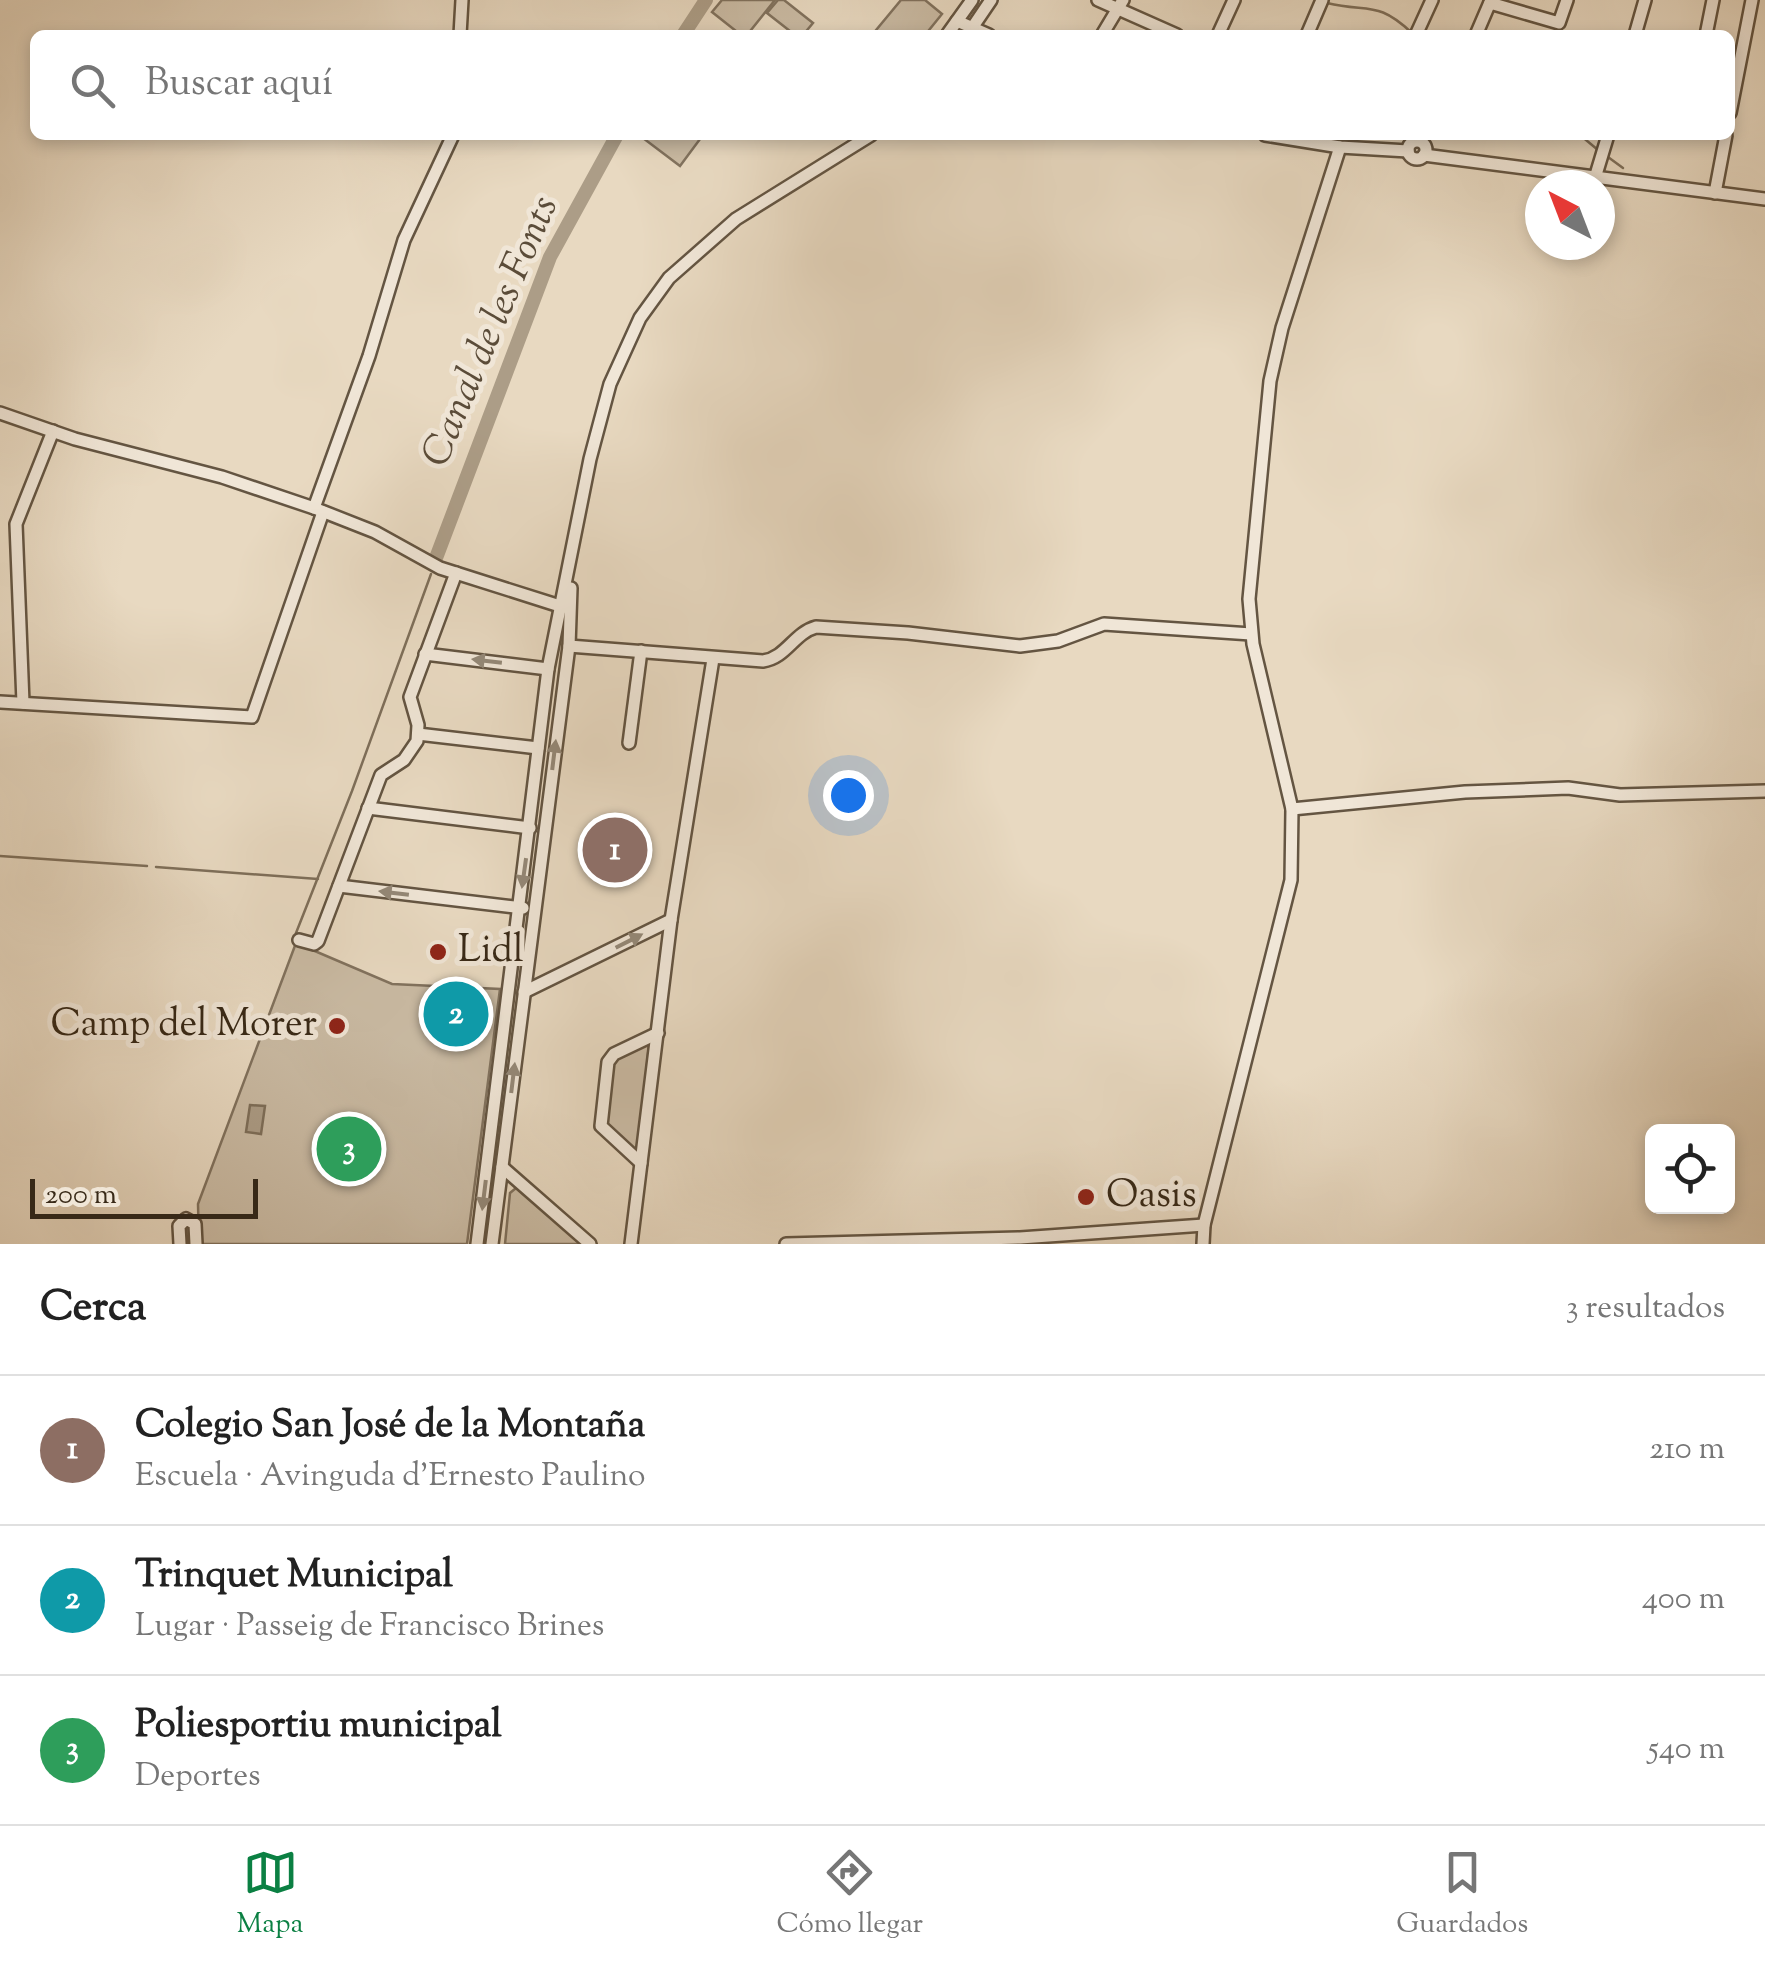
<!DOCTYPE html>
<html lang="es">
<meta charset="utf-8">
<style>
:root{--surface:#fff;--page:#f6f6f6;--text:#222;--muted:#767676;--line:#e0e0e0;--accent:#0b8043}
body{margin:0;font-family:"Sorts Mill Goudy",serif;background:var(--page);color:var(--text)}
.controls{position:absolute;right:30px;bottom:30px;display:grid;overflow:hidden;border-radius:15px;box-shadow:0 5px 15px #0003}
.controls button{width:90px;height:90px;display:grid;place-items:center;padding:0;border:0;border-bottom:2px solid var(--line);background:var(--surface);color:var(--text);font:50px sans-serif}
.compass{position:absolute;left:1525px;top:170px;width:90px;height:90px;border-radius:50%;background:var(--surface);box-shadow:0 5px 15px #0003;rotate:318deg}
.scale{position:absolute;left:30px;bottom:25px;width:228px;box-sizing:border-box;padding-left:10px;border:5px solid #382917;border-top:0;font-size:28px;line-height:35px;white-space:nowrap;color:#382917;-webkit-text-stroke:8px #f0e6d7;paint-order:stroke}
.you{position:absolute;left:848px;top:795px;width:35px;height:35px;margin:-25px;border:8px solid #fff;border-radius:50%;background:#1a73e8;box-shadow:0 0 0 15px #1a73e833}
.badge{display:grid;place-items:center;width:65px;height:65px;border-radius:50%;background:var(--accent);color:#fff;font-size:32px;font-weight:700}
.pin{position:absolute;translate:-50% -50%;border:5px solid #fff;box-shadow:0 2px 10px #0006}
.list{margin:0;padding:0;list-style:none}
h2{display:flex;justify-content:space-between;align-items:center;height:130px;margin:0;padding:0 40px;font-size:42px}
h2 small{font-size:32px;font-weight:400;color:var(--muted)}
.list li{display:grid;grid-template-columns:65px 1fr auto;gap:30px;align-items:center;box-sizing:border-box;height:150px;padding:0 40px;border-top:2px solid var(--line)}
.list b{display:block;font-size:38px;white-space:nowrap}
.list p{margin:0;font-size:32px;white-space:nowrap;color:var(--muted)}
.list em{font-size:32px;font-style:normal;color:var(--muted)}
.icon{flex:none;width:55px;height:55px;fill:none;stroke:currentColor;stroke-width:2;stroke-linecap:round;stroke-linejoin:round}
.map{position:relative;flex:none;width:1765px;height:1244px;overflow:hidden}
.search{position:absolute;background:var(--surface);box-shadow:0 5px 15px #0003;left:30px;right:30px;top:30px;height:110px;display:flex;align-items:center;gap:25px;box-sizing:border-box;padding:0 35px;border-radius:15px;color:var(--muted);font-size:38px}
.sheet{height:580px;background:var(--surface)}
nav{display:flex;justify-content:space-around;align-items:center;box-sizing:border-box;height:140px;border-top:2px solid var(--line);background:var(--surface);font-size:28px;color:var(--muted)}
nav a{display:grid;justify-items:center;gap:5px}
nav .on{color:var(--accent)}
.map>svg:first-child{display:block}
</style>
<div class="map">
<svg width="1765" height="1244" viewBox="0 0 1765 1244">
<rect width="100%" height="100%" fill="#e8d9c1"/>
<filter id="stains"><feTurbulence type="fractalNoise" baseFrequency=".002" numOctaves="4"/><feColorMatrix values="0 0 0 0 .2 0 0 0 0 .09 0 0 0 0 .02 0 0 0 .5 -.17"/></filter>
<radialGradient id="worn" r=".72"><stop offset=".6" stop-color="#630" stop-opacity="0"/><stop offset="1" stop-color="#630" stop-opacity=".3"/></radialGradient>
<g fill="#cabba4" stroke="#81725e" stroke-width="2.5">
<polygon points="722,0 775,0 747,35 741,35 712,12"/>
<polygon points="778,0 784,0 813,23 803,35 795,35 767,13"/>
<polygon points="901,0 925,0 942,14 925,35 872,35"/>
<polygon points="639,135 703,135 680,166"/>
<polygon points="296,943 392,984 500,989 467,1244 199,1244 198,1204"/>
<polygon points="649,1044 639,1146 633,1150 603,1125 611,1060"/>
<polygon points="516,1188 519,1190 582,1244 505,1244 510,1193"/>
</g>
<polygon fill="#ac9d87" stroke="#7e6f5a" stroke-width="2.5" points="250,1105 265,1106 261,1134 246,1132"/>
<g fill="none" stroke-linecap="round" stroke-linejoin="round">
<g stroke="#7e6f5a" stroke-width="2.5">
<path d="M1327,3C1369,13 1377,0 1412,33"/>
<polyline points="1580,135 1598,150"/>
<polyline points="1608,157 1623,168"/>
<polyline points="0,856 147,866"/>
<polyline points="156,867 318,879"/>
<polyline points="296,933 352,791 431,574"/>
</g>
<g stroke="#ac9d87" stroke-width="14">
<polyline points="683,35 706,0"/>
<polyline points="436,558 550,257 617,135"/>
</g>
<g stroke="#645542" stroke-width="16">
<g id="minor">
<polyline points="1098,0 1177,35"/>
<polyline points="1490,3 1559,23 1567,0"/>
<polyline points="957,21 989,35"/>
<polyline points="972,28 991,0"/>
<polyline points="460,35 462,0"/>
<polyline points="947,35 972,0"/>
<polyline points="1102,35 1123,0"/>
<polyline points="1218,35 1234,0"/>
<polyline points="1307,35 1322,0"/>
<polyline points="1416,35 1432,0"/>
<polyline points="1476,35 1491,0"/>
<polyline points="1635,35 1645,0"/>
<polyline points="1706,35 1713,0"/>
<polyline points="1730,113 1752,0"/>
<polyline points="1265,135 1340,147 1408,151"/>
<circle cx="1417" cy="150" r="9"/>
<polyline points="1424,155 1765,199"/>
<polyline points="1595,178 1608,135"/>
<polyline points="1715,193 1726,135"/>
<polyline points="0,413 75,439 222,477 314,508 375,532 440,568 563,607"/>
<polyline points="314,508 369,356 404,240 453,135"/>
<path d="M569,646L763,661C786,658 794,633 816,627L908,633L1020,646L1058,641L1104,624L1251,634"/>
<polyline points="425,654 548,669"/>
<polyline points="0,702 252,717 323,512"/>
<polyline points="23,703 16,524 53,431"/>
<polyline points="418,734 538,748"/>
<polyline points="629,743 641,651"/>
<polyline points="368,808 530,828"/>
<polyline points="1292,809 1465,792 1568,788 1620,795 1765,791"/>
<polyline points="339,886 523,908"/>
<polyline points="299,940 314,944 318,941 381,775 404,760 417,741 418,725 410,697 456,573"/>
<polyline points="524,992 671,920"/>
<polyline points="641,1163 601,1126 608,1062 614,1054 658,1033"/>
<polyline points="502,1167 590,1244"/>
<polyline points="180,1244 179,1226 186,1219 195,1224 196,1244"/>
<polyline points="477,1244 548,669 590,459 610,384 640,318 669,278 736,219 871,135"/>
<polyline points="492,1244 569,646 571,588"/>
<polyline points="631,1244 671,920 713,659"/>
<polyline points="786,1244 1020,1238 1204,1225"/>
<polyline points="1203,1244 1204,1225 1291,880 1292,809 1253,644 1249,599 1270,381 1282,328 1340,147"/>
</g>
</g>
<use href="#minor" stroke="#f0e6d7" stroke-width="11"/>
</g>
<defs><path id="oneway-solid" d="M-6-.8H1V-3.2L6.5 0L1 3.2V.8H-6Z" transform="scale(2.5)"/></defs>
<g fill="#948877">
<use href="#oneway-solid" transform="translate(487 661) rotate(-173)"/>
<use href="#oneway-solid" transform="translate(554 755) rotate(-83)"/>
<use href="#oneway-solid" transform="translate(524 873) rotate(98)"/>
<use href="#oneway-solid" transform="translate(394 893) rotate(-173)"/>
<use href="#oneway-solid" transform="translate(629 941) rotate(-27)"/>
<use href="#oneway-solid" transform="translate(513 1078) rotate(-83)"/>
<use href="#oneway-solid" transform="translate(484 1195) rotate(97)"/>
</g>
<g fill="#8f2418" stroke="#f0e6d7" stroke-width="4">
<circle cx="438" cy="952" r="10"/>
<circle cx="337" cy="1026" r="10"/>
<circle cx="1086" cy="1197" r="10"/>
</g>
<g text-anchor="middle" dominant-baseline="central" stroke-width="10" stroke-linejoin="round" paint-order="stroke">
<g font-size="38" fill="#382917" stroke="#f0e6d7" text-anchor="start">
<text x="458" y="952">Lidl</text>
<text x="317" y="1026" text-anchor="end">Camp del Morer</text>
<text x="1106" y="1197">Oasis</text>
</g>
<g font-size="40" font-style="italic" fill="#5b4c39" stroke="#f0e6d7">
<text transform="translate(492 332) rotate(-67)">Canal de les Fonts</text>
</g>
</g>
<rect width="100%" height="100%" filter="url(#stains)"/>
<rect width="100%" height="100%" fill="url(#worn)"/>
</svg>
<div class="controls">
<button><svg class="icon" aria-label="locate" viewBox="0 0 24 24"><circle cx="12" cy="12" r="6"/><path d="M12 2v4M12 18v4M2 12h4M18 12h4"/></svg></button>
</div>
<svg class="compass" viewBox="-18 -18 36 36"><path d="M0-13l5 13h-10z" fill="#e53935"/><path d="M0 13l5-13h-10z" fill="#767676"/></svg>
<div class="scale">200 m</div>
<div class="you"></div>
<div class="pin badge" style="left:615px;top:850px;background:#8d6e63">1</div>
<div class="pin badge" style="left:456px;top:1014px;background:#0f9aa8">2</div>
<div class="pin badge" style="left:349px;top:1149px;background:#2e9e5b">3</div>
<div class="search"><svg class="icon" aria-label="search" viewBox="0 0 24 24"><circle cx="10" cy="10" r="6"/><path d="M15 15l6 6"/></svg>Buscar aquí</div>
</div>
<section class="sheet">
<h2>Cerca<small>3 resultados</small></h2>
<ul class="list">
<li><span class="badge" style="background:#8d6e63">1</span><div><b>Colegio San José de la Montaña</b><p>Escuela · Avinguda d'Ernesto Paulino</p></div><em>210 m</em></li>
<li><span class="badge" style="background:#0f9aa8">2</span><div><b>Trinquet Municipal</b><p>Lugar · Passeig de Francisco Brines</p></div><em>400 m</em></li>
<li><span class="badge" style="background:#2e9e5b">3</span><div><b>Poliesportiu municipal</b><p>Deportes</p></div><em>540 m</em></li>
</ul>
</section>
<nav>
<a class="on"><svg class="icon" aria-label="map" viewBox="0 0 24 24"><path d="M3 6l6-2 6 2 6-2v14l-6 2-6-2-6 2zM9 4v14M15 6v14"/></svg>Mapa</a>
<a><svg class="icon" aria-label="directions" viewBox="0 0 24 24"><path d="M12 3l9 9-9 9-9-9zM9 14v-3h6M13 9l2 2-2 2"/></svg>Cómo llegar</a>
<a><svg class="icon" aria-label="saved" viewBox="0 0 24 24"><path d="M7 4h10v16l-5-4-5 4z"/></svg>Guardados</a>
</nav>
